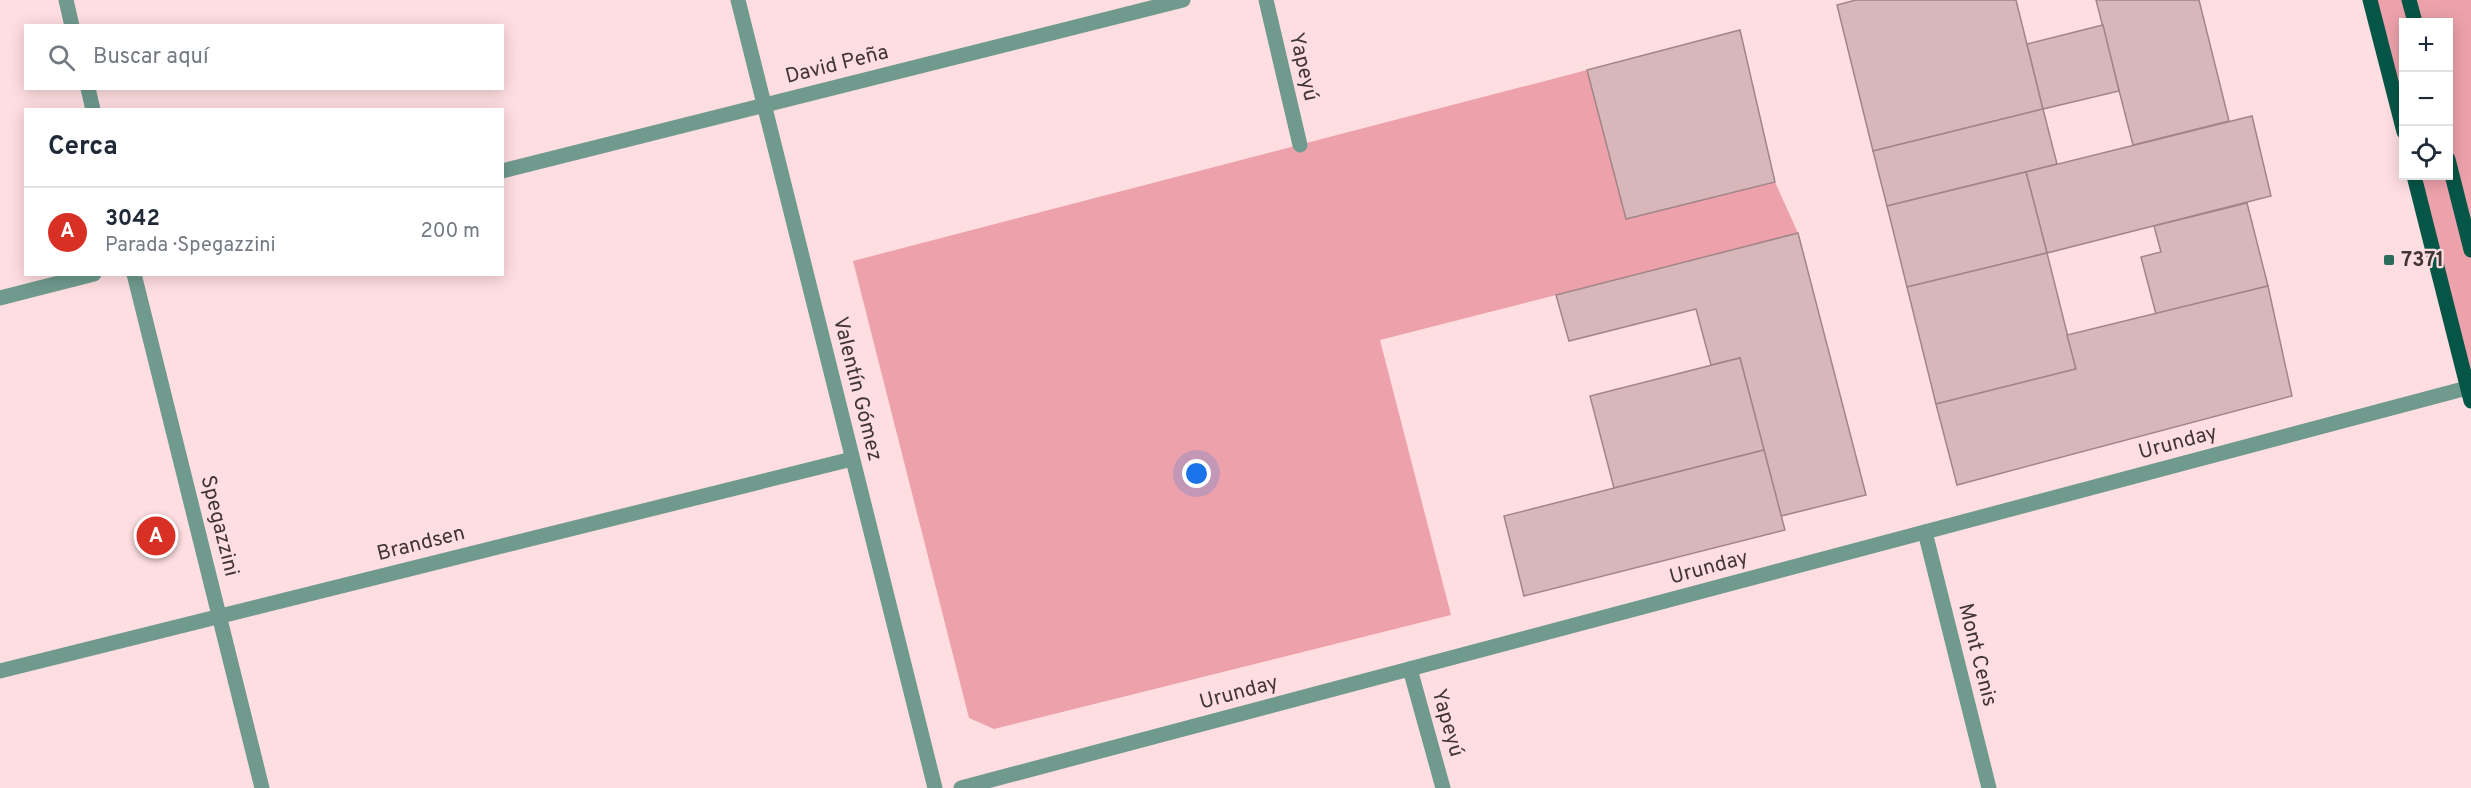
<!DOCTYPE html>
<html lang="es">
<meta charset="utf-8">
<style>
:root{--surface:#fff;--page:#f6f6f7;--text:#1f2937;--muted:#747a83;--line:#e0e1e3;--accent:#d93025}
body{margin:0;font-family:Overpass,sans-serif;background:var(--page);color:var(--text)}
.controls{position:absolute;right:18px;top:18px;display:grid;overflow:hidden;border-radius:0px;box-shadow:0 3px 15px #0003}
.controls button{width:54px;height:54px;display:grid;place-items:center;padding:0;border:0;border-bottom:2px solid var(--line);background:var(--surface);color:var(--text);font:30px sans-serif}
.you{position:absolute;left:1197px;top:474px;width:21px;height:21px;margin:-15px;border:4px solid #fff;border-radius:50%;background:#1a73e8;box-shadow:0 0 0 9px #1a73e833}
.badge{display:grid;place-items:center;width:39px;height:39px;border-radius:50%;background:var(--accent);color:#fff;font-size:20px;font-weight:700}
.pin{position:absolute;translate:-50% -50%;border:3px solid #fff;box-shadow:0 2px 6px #0006}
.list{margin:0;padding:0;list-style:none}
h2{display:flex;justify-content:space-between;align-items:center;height:78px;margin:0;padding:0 24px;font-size:26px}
h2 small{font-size:20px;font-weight:400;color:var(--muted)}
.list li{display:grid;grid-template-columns:39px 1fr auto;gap:18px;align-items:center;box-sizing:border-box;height:90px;padding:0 24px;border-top:2px solid var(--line)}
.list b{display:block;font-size:22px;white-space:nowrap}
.list p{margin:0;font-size:20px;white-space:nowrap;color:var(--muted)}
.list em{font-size:20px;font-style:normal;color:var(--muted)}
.icon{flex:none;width:33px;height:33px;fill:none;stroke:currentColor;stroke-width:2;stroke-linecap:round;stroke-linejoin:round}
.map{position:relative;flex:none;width:2471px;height:788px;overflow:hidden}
.search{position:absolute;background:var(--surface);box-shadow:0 3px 15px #0003;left:24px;top:24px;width:480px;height:66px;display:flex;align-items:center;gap:15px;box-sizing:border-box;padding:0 21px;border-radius:0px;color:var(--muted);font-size:22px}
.panel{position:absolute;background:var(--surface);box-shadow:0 3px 15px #0003;left:24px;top:108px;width:480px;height:168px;border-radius:0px}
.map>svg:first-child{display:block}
</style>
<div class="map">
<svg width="2471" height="788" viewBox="0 0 2471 788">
<rect width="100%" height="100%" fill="#ffdee1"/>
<g fill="#eda2ab">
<polygon points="2370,0 2471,0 2471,401 2414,176 2448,176 2448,22 2404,22 2403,132"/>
<polygon points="1587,70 1626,219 1775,182 1798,233 1380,340 1451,615 994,729 969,718 853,261"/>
</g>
<g fill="#d7b7ba" stroke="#a28588" stroke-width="1.5">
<polygon points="1856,0 2016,0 2043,109 1873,151 1837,5"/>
<polygon points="2096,0 2199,0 2229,121 2133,145"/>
<polygon points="2103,25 2119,91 2043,109 2027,44"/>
<polygon points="1740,30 1775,182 1626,219 1587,70"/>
<polygon points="2043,109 2057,164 1887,206 1873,151"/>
<polygon points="2252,116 2271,196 2047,253 2026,172"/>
<polygon points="2026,172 2047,253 1907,287 1887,206"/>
<polygon points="2247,203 2268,286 2156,314 2141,257 2161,252 2154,226"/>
<polygon points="1798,233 1866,495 1781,516 1740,358 1711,365 1696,309 1569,341 1556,295"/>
<polygon points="2047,253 2076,369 1936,404 1907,287"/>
<polygon points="2268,286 2292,396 1957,485 1936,404 2076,369 2067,335"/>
<polygon points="1740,358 1764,450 1614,488 1590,396"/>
<polygon points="1764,450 1785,530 1524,596 1504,516"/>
</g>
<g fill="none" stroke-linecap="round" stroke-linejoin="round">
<g stroke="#709a8e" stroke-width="15">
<polyline points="66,0 72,26"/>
<polyline points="738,0 935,788"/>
<polyline points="1266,0 1300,145"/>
<polyline points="88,88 93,110"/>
<polyline points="502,171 1183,0"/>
<polyline points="134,274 262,788"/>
<polyline points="0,298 94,274"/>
<polyline points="1925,532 1989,788"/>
<polyline points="1410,669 1443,788"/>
<polyline points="0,671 852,459"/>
<polyline points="961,788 2467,388"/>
</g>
<g stroke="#065647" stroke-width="15">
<polyline points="2370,0 2404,132"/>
<polyline points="2409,0 2415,22"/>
<polyline points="2448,159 2471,250"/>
<polyline points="2414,176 2471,401"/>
</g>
</g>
<rect fill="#296c5c" stroke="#ffdee1" stroke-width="2" x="2383" y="254" width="12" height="12" rx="3"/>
<g text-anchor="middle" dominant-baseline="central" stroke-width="4.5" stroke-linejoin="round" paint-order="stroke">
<g font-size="21" fill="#413536" stroke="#ffdee1">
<text transform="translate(837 65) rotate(-14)">David Peña</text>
<text transform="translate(1303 67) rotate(77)">Yapeyú</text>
<text transform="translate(857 389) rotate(76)">Valentín Gómez</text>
<text transform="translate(2178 443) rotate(-15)">Urunday</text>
<text transform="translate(219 526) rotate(76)">Spegazzini</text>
<text transform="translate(421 544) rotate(-14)">Brandsen</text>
<text transform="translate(1709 568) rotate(-15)">Urunday</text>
<text transform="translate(1977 655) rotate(76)">Mont Cenis</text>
<text transform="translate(1239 693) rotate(-15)">Urunday</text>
<text transform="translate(1447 723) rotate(74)">Yapeyú</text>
</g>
<g font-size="21" font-weight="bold" fill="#413536" stroke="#ffdee1" text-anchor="start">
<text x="2401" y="260">7371</text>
</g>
</g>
</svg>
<div class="controls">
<button>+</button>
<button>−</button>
<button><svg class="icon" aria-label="locate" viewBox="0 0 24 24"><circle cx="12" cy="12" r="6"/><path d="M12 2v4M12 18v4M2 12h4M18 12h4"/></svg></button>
</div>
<div class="you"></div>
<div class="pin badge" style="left:156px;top:536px">A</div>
<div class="search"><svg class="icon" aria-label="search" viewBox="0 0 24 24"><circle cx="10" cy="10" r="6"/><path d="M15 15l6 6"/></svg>Buscar aquí</div>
<section class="panel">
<h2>Cerca<small></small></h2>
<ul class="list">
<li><span class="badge">A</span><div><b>3042</b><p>Parada · Spegazzini</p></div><em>200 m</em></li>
</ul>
</section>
</div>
